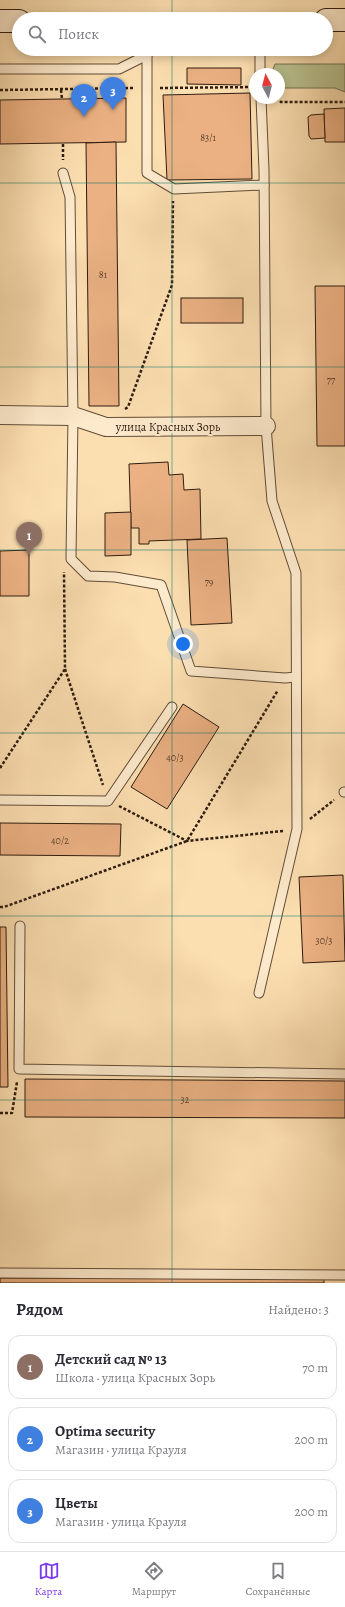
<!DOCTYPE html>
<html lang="ru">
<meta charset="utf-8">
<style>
:root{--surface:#fff;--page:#f7f7f7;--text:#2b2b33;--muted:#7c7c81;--line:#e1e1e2;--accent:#7c3aed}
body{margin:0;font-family:Alegreya,serif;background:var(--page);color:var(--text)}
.compass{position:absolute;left:249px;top:68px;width:36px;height:36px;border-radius:50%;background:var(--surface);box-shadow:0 2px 10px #0003;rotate:353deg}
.you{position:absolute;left:183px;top:644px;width:14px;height:14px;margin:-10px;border:3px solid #fff;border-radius:50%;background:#1a73e8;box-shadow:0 0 0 6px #1a73e833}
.badge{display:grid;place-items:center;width:26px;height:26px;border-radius:50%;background:var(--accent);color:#fff;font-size:13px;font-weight:700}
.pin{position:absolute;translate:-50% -33px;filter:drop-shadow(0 1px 2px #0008)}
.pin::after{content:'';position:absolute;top:21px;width:14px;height:12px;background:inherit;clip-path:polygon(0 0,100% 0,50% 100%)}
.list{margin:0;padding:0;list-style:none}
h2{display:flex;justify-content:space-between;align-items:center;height:52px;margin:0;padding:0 16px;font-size:17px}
h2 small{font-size:13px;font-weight:400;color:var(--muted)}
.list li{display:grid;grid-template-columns:26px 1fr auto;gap:12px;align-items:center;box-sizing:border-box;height:64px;margin:0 8px 8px;padding:0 8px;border:1px solid var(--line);border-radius:12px}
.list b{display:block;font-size:15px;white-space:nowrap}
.list p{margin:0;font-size:13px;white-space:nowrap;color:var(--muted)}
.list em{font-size:13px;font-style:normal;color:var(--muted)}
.icon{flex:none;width:22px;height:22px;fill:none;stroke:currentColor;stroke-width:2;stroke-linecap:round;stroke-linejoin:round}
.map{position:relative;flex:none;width:345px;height:1283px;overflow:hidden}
.search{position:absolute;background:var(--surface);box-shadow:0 2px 10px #0003;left:12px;right:12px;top:12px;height:44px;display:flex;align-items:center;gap:10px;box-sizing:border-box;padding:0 14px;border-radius:22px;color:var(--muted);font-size:15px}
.sheet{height:268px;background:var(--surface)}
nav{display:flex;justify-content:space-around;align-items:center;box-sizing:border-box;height:56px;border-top:1px solid var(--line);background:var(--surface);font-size:11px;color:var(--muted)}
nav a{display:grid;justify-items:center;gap:2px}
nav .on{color:var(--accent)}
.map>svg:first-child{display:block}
</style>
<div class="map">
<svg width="345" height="1283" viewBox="0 0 345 1283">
<rect width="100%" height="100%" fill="#fcdfb1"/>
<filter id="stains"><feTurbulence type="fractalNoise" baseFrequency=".005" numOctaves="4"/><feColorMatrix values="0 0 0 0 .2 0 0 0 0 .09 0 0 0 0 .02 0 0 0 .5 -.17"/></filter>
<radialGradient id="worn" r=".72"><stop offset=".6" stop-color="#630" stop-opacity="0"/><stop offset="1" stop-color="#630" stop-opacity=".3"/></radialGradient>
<polygon fill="#b9c391" stroke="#747050" points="275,64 345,64 345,92 335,88 280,88 279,74 271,74"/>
<g fill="#ebb183" stroke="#2e1c10">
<polygon points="187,68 241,68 241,85 187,84"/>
<polygon points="250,93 252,179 167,180 163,95"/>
<polygon points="126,98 126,142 0,144 0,100"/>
<polygon points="345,108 345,142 325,142 324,109"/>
<polygon points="324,114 325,138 311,139 309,136 308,117 311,115"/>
<polygon points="116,142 119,406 89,406 86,143"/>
<polygon points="315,286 345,286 345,446 317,446"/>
<rect x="181" y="298" width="62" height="25"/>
<polygon points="168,462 169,475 183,474 184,490 200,489 201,539 149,541 149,544 139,544 139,528 131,528 129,464"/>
<polygon points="131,512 131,555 105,556 105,513"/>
<polygon points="227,538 232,623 191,625 187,540"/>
<polygon points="29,550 29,596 0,596 0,551"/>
<polygon points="183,704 219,727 167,809 131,787"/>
<polygon points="0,823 121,824 120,856 0,855"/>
<polygon points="343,875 345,961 303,963 299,877"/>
<polygon points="0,927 6,927 8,1087 0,1087"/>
<polygon points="25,1079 345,1081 345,1118 25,1117"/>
<polygon points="0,1278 324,1279 324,1283 0,1283"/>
</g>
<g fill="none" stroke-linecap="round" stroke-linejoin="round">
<g stroke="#624d38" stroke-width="11">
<g id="lane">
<polyline points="147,49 147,173 174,189 264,185"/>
<polyline points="260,49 260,74"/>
<polyline points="0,69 119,69 147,55"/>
<polyline points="63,173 70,197 73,416 71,559 88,576 115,577 161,585 191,671 285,678 296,677"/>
<polyline points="344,792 345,792"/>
<polyline points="0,800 108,801 172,707"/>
<polyline points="20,926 19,1069 345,1074"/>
<polyline points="259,993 297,829 296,573 272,501 266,426 264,170 261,98"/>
<polyline points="0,1273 345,1275"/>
</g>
</g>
<g stroke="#624d38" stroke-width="20">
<polyline id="street" points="0,415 73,416 106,427 266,426"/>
</g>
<g stroke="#2e1c10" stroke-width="24">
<g id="secondary">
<polyline points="326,20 345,20"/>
<polyline points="0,21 19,21"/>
</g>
</g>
<g stroke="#2e1c10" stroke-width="2.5" stroke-dasharray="3 2" stroke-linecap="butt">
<polyline points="160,88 255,87"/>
<polyline points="0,90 135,88"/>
<polyline points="61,90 62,99"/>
<polyline points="276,98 281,102 345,102"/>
<polyline points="63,144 63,160"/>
<polyline points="125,409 128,407 172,285 173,201"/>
<polyline points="65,669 103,785"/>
<polyline points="0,768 65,669 64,572"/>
<polyline points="119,806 187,841 283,831"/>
<polyline points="310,819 334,800"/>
<polyline points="0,907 4,907 187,841 278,690"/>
<polyline points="0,1113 12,1113 17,1082"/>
</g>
<use href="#lane" stroke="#fdeacc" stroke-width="9"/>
<use href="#street" stroke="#fdeacc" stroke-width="18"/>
<use href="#secondary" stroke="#fdeacc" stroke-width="22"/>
</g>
<path fill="none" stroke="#0f766e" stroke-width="1" stroke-opacity="0.55" d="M172,0V19M172,49V1283M0,183H345M0,367H345M0,550H345M0,733H345M0,916H345M0,1100H345"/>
<g text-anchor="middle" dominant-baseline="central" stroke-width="4" stroke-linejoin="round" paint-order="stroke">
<g font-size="10" fill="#5d412d">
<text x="208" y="137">83/1</text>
<text x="103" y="274">81</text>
<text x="331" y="379">77</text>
<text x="209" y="581">79</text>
<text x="175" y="757">40/3</text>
<text x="60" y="840">40/2</text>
<text x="324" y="940">30/3</text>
<text x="185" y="1099">32</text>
</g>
<g font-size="12" fill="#2e1c10" stroke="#fdeacc">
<text x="168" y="427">улица Красных Зорь</text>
</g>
</g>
<rect width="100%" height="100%" filter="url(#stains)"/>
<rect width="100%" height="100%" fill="url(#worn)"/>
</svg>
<svg class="compass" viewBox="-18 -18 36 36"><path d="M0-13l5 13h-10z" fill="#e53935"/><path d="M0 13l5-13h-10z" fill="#7c7c81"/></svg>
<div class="you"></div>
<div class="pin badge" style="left:29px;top:555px;background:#8d6e63">1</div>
<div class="pin badge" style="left:84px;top:117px;background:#3f7fe0">2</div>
<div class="pin badge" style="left:113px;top:110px;background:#3f7fe0">3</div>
<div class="search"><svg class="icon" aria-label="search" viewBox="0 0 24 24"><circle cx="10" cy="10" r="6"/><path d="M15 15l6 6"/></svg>Поиск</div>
</div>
<section class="sheet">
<h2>Рядом<small>Найдено: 3</small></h2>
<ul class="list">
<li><span class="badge" style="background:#8d6e63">1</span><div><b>Детский сад № 13</b><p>Школа · улица Красных Зорь</p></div><em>70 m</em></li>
<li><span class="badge" style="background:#3f7fe0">2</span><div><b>Optima security</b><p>Магазин · улица Крауля</p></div><em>200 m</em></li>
<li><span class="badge" style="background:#3f7fe0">3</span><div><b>Цветы</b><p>Магазин · улица Крауля</p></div><em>200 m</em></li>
</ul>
</section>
<nav>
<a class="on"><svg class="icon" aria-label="map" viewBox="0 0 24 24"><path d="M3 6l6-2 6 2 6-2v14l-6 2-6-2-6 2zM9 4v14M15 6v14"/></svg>Карта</a>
<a><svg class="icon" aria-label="directions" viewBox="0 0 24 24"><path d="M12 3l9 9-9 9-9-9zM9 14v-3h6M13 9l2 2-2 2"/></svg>Маршрут</a>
<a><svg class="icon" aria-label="saved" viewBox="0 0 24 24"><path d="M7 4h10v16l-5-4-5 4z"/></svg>Сохранённые</a>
</nav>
